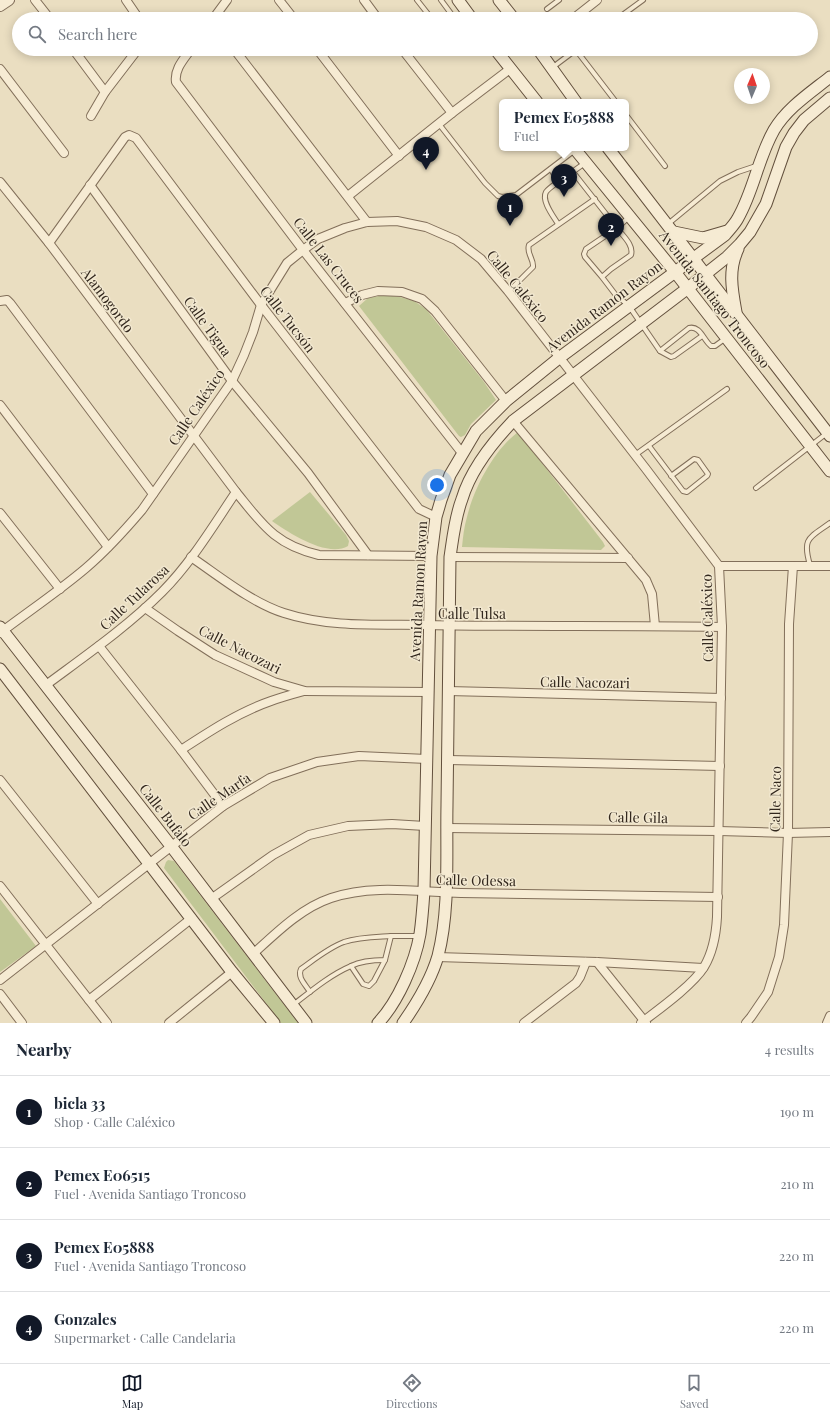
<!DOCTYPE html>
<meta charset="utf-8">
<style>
:root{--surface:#fff;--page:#f6f6f7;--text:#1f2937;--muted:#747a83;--line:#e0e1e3;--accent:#111827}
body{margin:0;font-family:"Playfair Display",serif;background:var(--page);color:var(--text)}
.compass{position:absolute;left:734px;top:68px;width:36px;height:36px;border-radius:50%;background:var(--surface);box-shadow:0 2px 10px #0003;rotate:2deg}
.you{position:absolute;left:437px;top:485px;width:14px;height:14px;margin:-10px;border:3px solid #fff;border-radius:50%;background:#1a73e8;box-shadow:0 0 0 6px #1a73e833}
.badge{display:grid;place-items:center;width:26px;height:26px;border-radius:50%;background:var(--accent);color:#fff;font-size:13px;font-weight:700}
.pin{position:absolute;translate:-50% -33px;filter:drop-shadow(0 1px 2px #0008)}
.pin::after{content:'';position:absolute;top:21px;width:14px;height:12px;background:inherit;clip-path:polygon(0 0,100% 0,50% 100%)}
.popup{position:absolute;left:499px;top:99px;width:130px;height:52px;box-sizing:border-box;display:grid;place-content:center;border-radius:6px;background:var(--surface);filter:drop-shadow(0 1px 3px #0005);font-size:13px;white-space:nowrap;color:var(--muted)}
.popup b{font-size:15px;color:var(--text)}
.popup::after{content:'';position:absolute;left:50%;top:100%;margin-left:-8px;border:8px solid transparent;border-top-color:var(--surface)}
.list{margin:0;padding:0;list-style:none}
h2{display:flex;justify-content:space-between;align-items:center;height:52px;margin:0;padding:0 16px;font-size:17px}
h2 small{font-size:13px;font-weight:400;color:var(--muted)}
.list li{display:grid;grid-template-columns:26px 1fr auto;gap:12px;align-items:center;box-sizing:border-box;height:72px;padding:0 16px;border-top:1px solid var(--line)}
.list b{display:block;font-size:15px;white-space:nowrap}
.list p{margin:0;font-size:13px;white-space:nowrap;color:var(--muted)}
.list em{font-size:13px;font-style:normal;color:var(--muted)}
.icon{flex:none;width:22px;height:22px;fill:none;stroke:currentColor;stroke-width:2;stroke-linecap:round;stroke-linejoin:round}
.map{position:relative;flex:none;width:830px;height:1023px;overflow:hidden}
.search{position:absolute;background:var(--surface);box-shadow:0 2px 10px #0003;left:12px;right:12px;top:12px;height:44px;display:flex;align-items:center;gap:10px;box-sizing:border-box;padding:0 14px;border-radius:22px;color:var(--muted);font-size:15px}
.sheet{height:340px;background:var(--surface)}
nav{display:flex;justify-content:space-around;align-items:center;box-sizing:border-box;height:56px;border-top:1px solid var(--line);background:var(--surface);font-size:11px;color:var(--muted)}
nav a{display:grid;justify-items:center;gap:2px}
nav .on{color:var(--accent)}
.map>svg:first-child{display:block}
</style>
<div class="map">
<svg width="830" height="1023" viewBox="0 0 830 1023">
<rect width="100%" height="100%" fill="#eadec1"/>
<g fill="#c1c796">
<polygon points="385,295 400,297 414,301 426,309 484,382 496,400 471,424 465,435 461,437 459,436 359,306 368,298"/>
<path d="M518,432L603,542L605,546L601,550L462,547C463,537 464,527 467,517C474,488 494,450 518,432Z"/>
<path d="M310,492L346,535L349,541L348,546C327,558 289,533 272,521Z"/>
<polygon points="168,860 174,861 298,1023 281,1023 164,868 166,862"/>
<polygon points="0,899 36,946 0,972"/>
</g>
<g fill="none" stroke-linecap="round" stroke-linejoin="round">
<g stroke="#826f5a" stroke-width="6">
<g id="service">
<polyline points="417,0 432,19"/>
<polyline points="441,0 455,19"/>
<polyline points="547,9 559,0"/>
<polyline points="617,19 643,0"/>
<polyline points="576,50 616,102"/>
<polyline points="553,67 577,49"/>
<polyline points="626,115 665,166"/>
<polyline points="439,124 485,183 498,196 502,197 516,195 575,150"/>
<polyline points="551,169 558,182 585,163"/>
<polyline points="573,172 617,228 629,217"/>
<path d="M558,224C554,217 541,201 546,192C549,188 554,185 558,182"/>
<polyline points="668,224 720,181 738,172 756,166"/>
<path d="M602,277L585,257L584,254L586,249L617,228C623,236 634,245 631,255L611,269L602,277L615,294L629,306L660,351L689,328C700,325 704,341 711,346H715L726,338"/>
<path d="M509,291L533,267C534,259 526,253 529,245L595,199"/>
<polyline points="660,351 671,357 674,356 702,336"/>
<polyline points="649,446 683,491 687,492 707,476 708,474 698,460 694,459 671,476"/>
<polyline points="635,455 727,389"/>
<polyline points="756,488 827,433"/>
<path d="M810,565C802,538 809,538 830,523"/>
<polyline points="351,966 363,984 369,986 374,981 385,960"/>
<path d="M310,992C305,984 297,977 301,969C315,959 328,948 344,942C359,937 376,937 391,936"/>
<path d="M293,1005C311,991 330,975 351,966C361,961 373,960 385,960L391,936H419"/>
</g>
</g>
<g stroke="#826f5a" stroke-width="10">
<g id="minor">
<polyline points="35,0 50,19"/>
<polyline points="126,0 139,19"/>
<polyline points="279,0 294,19"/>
<polyline points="364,0 378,19"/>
<polyline points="213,19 227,0"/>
<polyline points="573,19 597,0"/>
<polyline points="73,49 105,92"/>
<path d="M191,49C184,59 174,69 176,82L303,250L462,453"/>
<polyline points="234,49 367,222"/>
<polyline points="317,49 399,156"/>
<polyline points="402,49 452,113"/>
<polyline points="0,69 64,153"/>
<polyline points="91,116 105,92 138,49"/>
<path d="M0,182L49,243L236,492C262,524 275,545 319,555L431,556"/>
<polyline points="90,185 232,381 308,473 368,555"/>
<polyline points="348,196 452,113 510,69"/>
<polyline points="49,243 125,137 129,135 136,138 261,305 419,509 436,517"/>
<polyline points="0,301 7,300 10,303 153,494"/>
<polyline points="345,303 362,295 378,291 402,292 422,299 435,311 506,401"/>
<polyline points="0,405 108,547"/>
<polyline points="513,421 646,580 652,594 655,626"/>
<polyline points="0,513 60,589"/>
<path d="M191,557C219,576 252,603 284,613C330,628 381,624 428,625C526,627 624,625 722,627"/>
<polyline points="450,557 628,558"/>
<polyline points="719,566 830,566"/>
<polyline points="145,608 178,631 215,655 274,682 305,691 428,692"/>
<path d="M0,633C29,611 59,591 86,568C107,550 125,530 142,510L232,381L244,355L253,332L261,305L287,263L303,250L318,239L345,228L367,222L397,221L426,227L456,240L481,259L508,291L646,469L719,566L722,627L717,917C716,935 713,952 704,967C693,985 658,1010 641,1023"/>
<polyline points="99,646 181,750 223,806"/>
<path d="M46,685C85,656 127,627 162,592C191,563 213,526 236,492"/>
<polyline points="448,691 721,698"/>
<path d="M181,750C210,731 239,712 271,701C282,697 293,694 304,691"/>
<polyline points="448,760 720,766"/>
<polyline points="0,780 98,904"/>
<polyline points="447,828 719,831 788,833 830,832"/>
<polyline points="0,886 107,1023"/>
<polyline points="211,899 273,855 309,835 348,826 392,824 425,826"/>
<path d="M253,954C276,933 301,908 331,898C373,884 418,892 461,893C546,894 632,895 718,897"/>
<polyline points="437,957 597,962 703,968"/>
<polyline points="597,962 646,1023"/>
<polyline points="0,980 223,806 270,778 317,762 359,756 427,759"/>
<polyline points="0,994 22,1023"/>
<polyline points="89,1000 192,918"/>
<polyline points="169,1023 232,972"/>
<polyline points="524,1023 576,983 580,977 586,962"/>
<polyline points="746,1023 751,1017 768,992 779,957 784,925 788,833 789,624 793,566"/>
<polyline points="827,1023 830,1016"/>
</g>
</g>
<g stroke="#826f5a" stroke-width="12">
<polyline id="tertiary" points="0,6 9,0"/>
</g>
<g stroke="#63503d" stroke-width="13">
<g id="secondary">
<polyline points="458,0 472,19"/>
<polyline points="499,0 514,19"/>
<polyline points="495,49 537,102"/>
<polyline points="538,49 576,102"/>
<polyline points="574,148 675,272 830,471"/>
<polyline points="608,148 830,436"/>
<polyline points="674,232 703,238 727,231"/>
<path d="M736,312C732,290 728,270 738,249"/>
<polyline points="0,627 171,846 306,1023"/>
<polyline points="0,669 232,972 274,1023"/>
<path d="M378,1023C398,1002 415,963 420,934C422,920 423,906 424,891L431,556L436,517L441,500L450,475L476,431L506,401L559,358L725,235C729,230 735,224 738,218C754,190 758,158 774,130C787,108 810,93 830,77"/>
<path d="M403,1023C417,1003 431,980 438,956C450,909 446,854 447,805C448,722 449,640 450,557C453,537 455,517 462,499C471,469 492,443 513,421L688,288L727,257L740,244L750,232L766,204L786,147L794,133L804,120L830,98"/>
</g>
</g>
<use href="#service" stroke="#f6ebd3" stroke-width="4"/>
<use href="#minor" stroke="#f6ebd3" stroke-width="8"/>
<use href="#tertiary" stroke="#f6ebd3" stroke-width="10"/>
<use href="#secondary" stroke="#f6ebd3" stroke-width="11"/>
</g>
<g text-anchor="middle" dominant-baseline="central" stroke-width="3" stroke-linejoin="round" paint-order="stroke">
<g font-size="14" fill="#32271d" stroke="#f2e8d0">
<text transform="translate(329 260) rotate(52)">Calle Las Cruces</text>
<text transform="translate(518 286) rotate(51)">Calle Caléxico</text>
<text transform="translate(715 299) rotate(52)">Avenida Santiago Troncoso</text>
<text transform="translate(108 300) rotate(53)">Alamogordo</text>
<text transform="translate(604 306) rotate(-37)">Avenida Ramon Rayon</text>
<text transform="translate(288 319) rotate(52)">Calle Tucsón</text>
<text transform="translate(208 326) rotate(54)">Calle Tigua</text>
<text transform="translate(196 407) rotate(-56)">Calle Caléxico</text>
<text transform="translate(418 591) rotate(-87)">Avenida Ramon Rayon</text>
<text transform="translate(134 597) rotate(-43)">Calle Tularosa</text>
<text x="472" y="613">Calle Tulsa</text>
<text transform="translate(707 618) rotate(-91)">Calle Caléxico</text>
<text transform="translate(240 649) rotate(27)">Calle Nacozari</text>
<text transform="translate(585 682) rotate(1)">Calle Nacozari</text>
<text transform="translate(219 796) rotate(-34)">Calle Marfa</text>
<text transform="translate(775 799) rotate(-89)">Calle Naco</text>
<text transform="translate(166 815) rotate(52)">Calle Bufalo</text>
<text transform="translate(638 817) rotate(1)">Calle Gila</text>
<text transform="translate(476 880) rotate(1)">Calle Odessa</text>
</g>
</g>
</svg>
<svg class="compass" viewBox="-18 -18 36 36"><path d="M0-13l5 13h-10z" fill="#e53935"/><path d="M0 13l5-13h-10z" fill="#747a83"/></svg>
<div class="you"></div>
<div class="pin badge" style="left:510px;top:226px">1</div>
<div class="pin badge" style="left:611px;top:246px">2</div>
<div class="pin badge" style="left:564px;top:197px">3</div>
<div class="popup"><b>Pemex E05888</b>Fuel</div>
<div class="pin badge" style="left:426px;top:170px">4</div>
<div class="search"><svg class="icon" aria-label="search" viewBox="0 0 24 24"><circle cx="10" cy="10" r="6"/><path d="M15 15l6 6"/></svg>Search here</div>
</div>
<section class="sheet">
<h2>Nearby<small>4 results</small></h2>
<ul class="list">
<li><span class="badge">1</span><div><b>bicla 33</b><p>Shop · Calle Caléxico</p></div><em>190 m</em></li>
<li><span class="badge">2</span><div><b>Pemex E06515</b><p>Fuel · Avenida Santiago Troncoso</p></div><em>210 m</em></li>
<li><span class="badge">3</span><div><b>Pemex E05888</b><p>Fuel · Avenida Santiago Troncoso</p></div><em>220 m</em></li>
<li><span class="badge">4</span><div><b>Gonzales</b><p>Supermarket · Calle Candelaria</p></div><em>220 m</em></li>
</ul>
</section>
<nav>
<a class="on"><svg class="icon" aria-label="map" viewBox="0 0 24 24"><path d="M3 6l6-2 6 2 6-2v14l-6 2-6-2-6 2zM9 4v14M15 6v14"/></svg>Map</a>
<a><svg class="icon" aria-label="directions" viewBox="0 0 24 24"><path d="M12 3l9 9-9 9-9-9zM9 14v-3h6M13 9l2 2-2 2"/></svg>Directions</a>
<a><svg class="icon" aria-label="saved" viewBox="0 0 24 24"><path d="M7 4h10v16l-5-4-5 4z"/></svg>Saved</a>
</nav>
